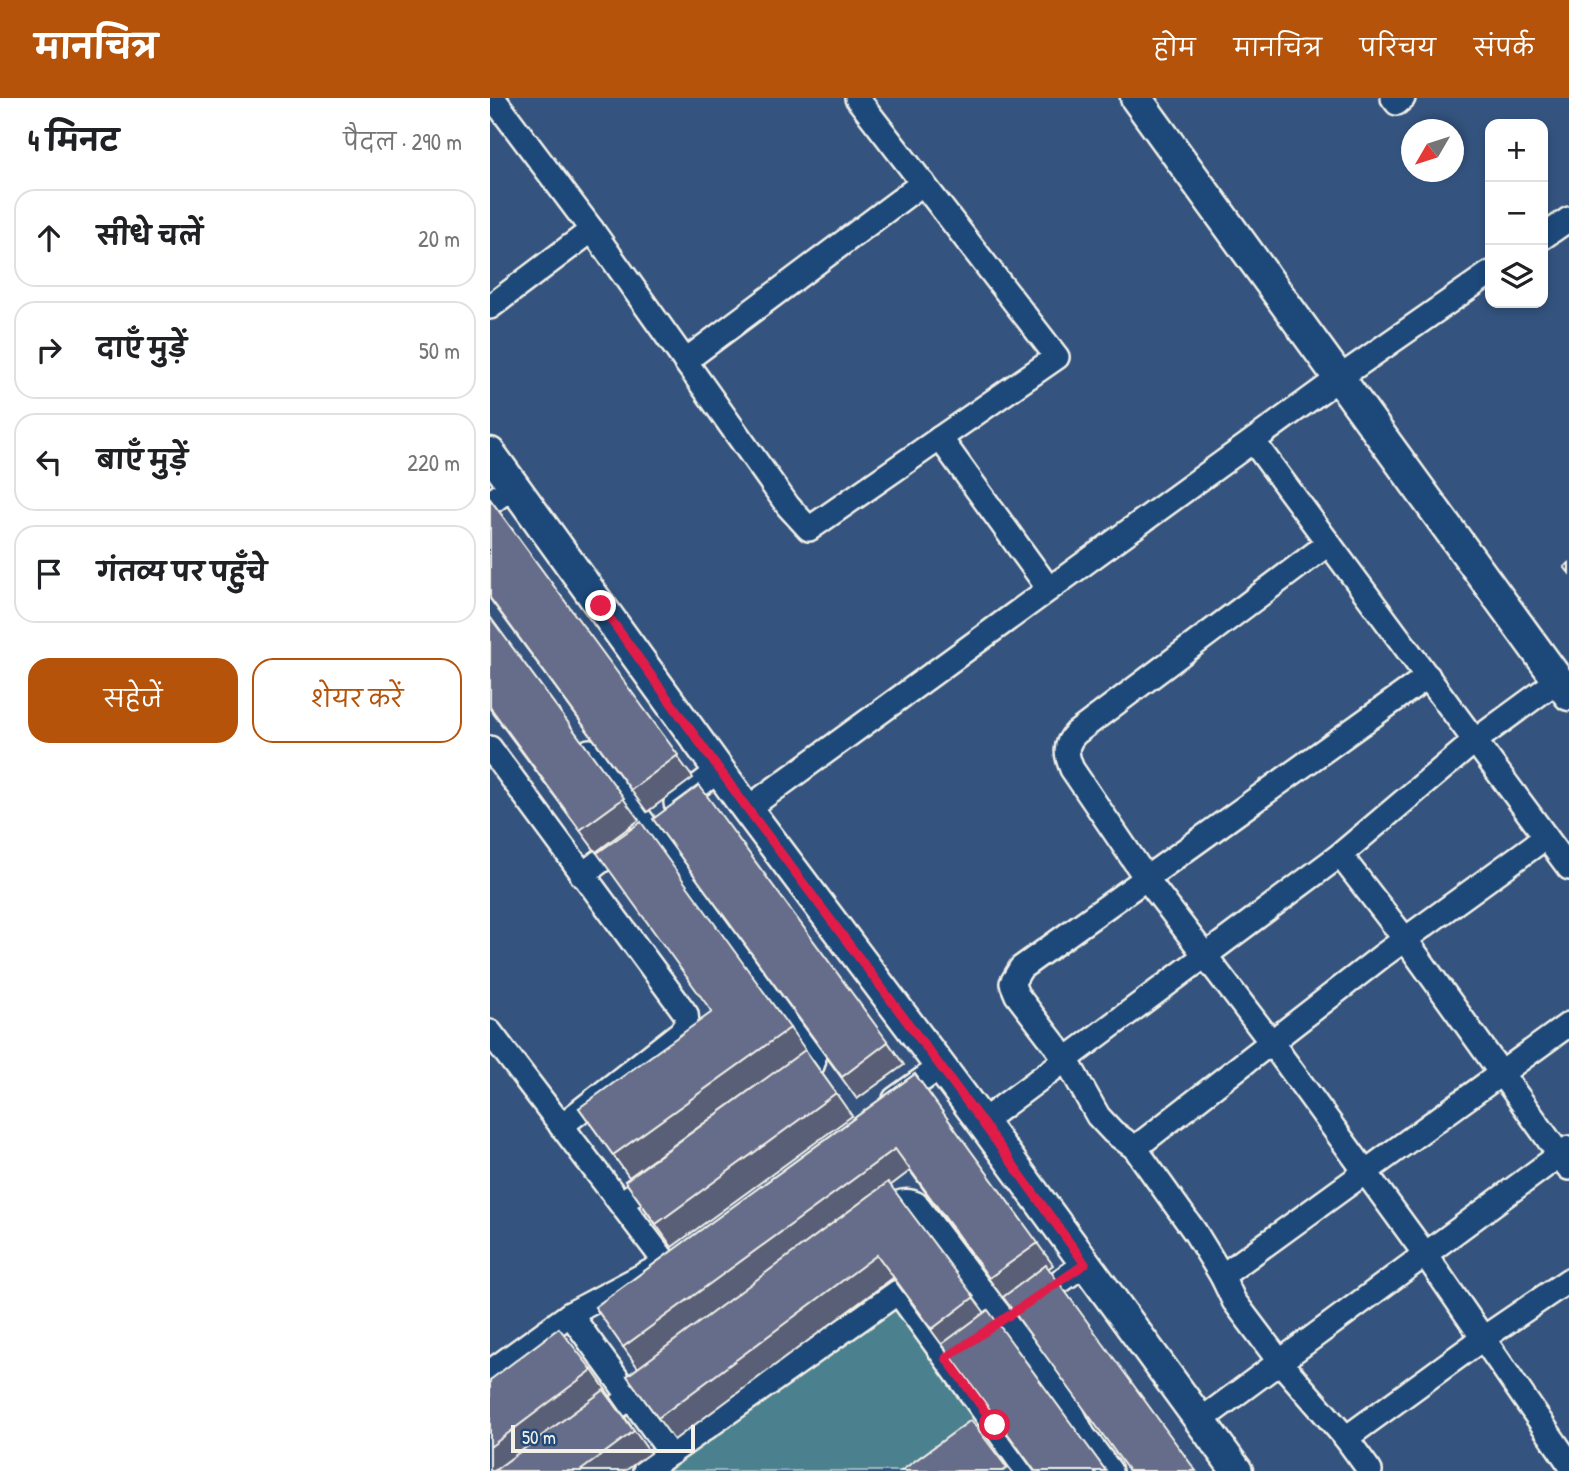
<!DOCTYPE html>
<html lang="hi">
<meta charset="utf-8">
<style>
:root{--surface:#fff;--page:#f6f6f6;--text:#202124;--muted:#757577;--line:#e0e0e0;--accent:#b45309}
body{margin:0;font-family:"Patrick Hand","Playpen Sans Deva",sans-serif;background:var(--page);color:var(--text)}
.controls{position:absolute;right:21px;top:21px;display:grid;overflow:hidden;border-radius:14px;box-shadow:0 4px 10px #0003}
.controls button{width:63px;height:63px;display:grid;place-items:center;padding:0;border:0;border-bottom:2px solid var(--line);background:var(--surface);color:var(--text);font:35px sans-serif}
.compass{position:absolute;left:911px;top:21px;width:63px;height:63px;border-radius:50%;background:var(--surface);box-shadow:0 4px 10px #0003;rotate:231deg}
.scale{position:absolute;left:21px;bottom:18px;width:184px;box-sizing:border-box;padding-left:7px;border:4px solid #f4f1e8;border-top:0;font-size:19px;line-height:24px;white-space:nowrap;color:#f4f1e8;-webkit-text-stroke:5px #1f4a7a;paint-order:stroke}
.stop{position:absolute;width:21px;height:21px;margin:-16px;border:5px solid #e11d48;border-radius:50%;background:#fff}
.stop.end{background:#e11d48;border-color:#fff;box-shadow:0 2px 7px #0008}
.list{margin:0;padding:0;list-style:none}
h2{display:flex;justify-content:space-between;align-items:center;height:91px;margin:0;padding:0 28px;font-size:30px}
h2 small{font-size:23px;font-weight:400;color:var(--muted)}
.list li{display:grid;grid-template-columns:46px 1fr auto;gap:21px;align-items:center;box-sizing:border-box;height:98px;margin:0 14px 14px;padding:0 14px;border:2px solid var(--line);border-radius:21px}
.list b{display:block;font-size:26px;white-space:nowrap}
.list em{font-size:23px;font-style:normal;color:var(--muted)}
.actions{display:flex;gap:14px;padding:21px 28px}
.actions a{flex:1;padding:16px 0;border:2px solid var(--accent);border-radius:21px;text-align:center;font-size:24px;color:var(--accent)}
.actions .main{background:var(--accent);color:#fff}
.icon{flex:none;width:38px;height:38px;fill:none;stroke:currentColor;stroke-width:2;stroke-linecap:round;stroke-linejoin:round}
.map{position:relative;flex:none;width:1079px;height:1373px;overflow:hidden}
header{display:flex;align-items:center;gap:42px;box-sizing:border-box;height:98px;padding:0 35px;background:var(--accent);color:#fff}
header strong{font-size:33px}
nav{display:flex;gap:38px;margin-inline-start:auto;font-size:24px}
main{display:flex}
aside{flex:1;background:var(--surface)}
.map>svg:first-child{display:block}
</style>
<header>
<strong>मानचित्र</strong>
<nav><a>होम</a><a>मानचित्र</a><a>परिचय</a><a>संपर्क</a></nav>
</header>
<main>
<aside>
<h2>4 मिनट<small>पैदल · 290 m</small></h2>
<ul class="list">
<li><svg class="icon" aria-label="ahead" viewBox="0 0 24 24"><path d="M12 20V5M6 11l6-6 6 6"/></svg><div><b>सीधे चलें</b></div><em>20 m</em></li>
<li><svg class="icon" aria-label="right" viewBox="0 0 24 24"><path d="M7 20v-9h11M14 6l5 5-5 5"/></svg><div><b>दाएँ मुड़ें</b></div><em>50 m</em></li>
<li><svg class="icon" aria-label="left" viewBox="0 0 24 24"><path d="M17 20v-9H6M10 6l-5 5 5 5"/></svg><div><b>बाएँ मुड़ें</b></div><em>220 m</em></li>
<li><svg class="icon" aria-label="arrive" viewBox="0 0 24 24"><path d="M6 21V4h12l-3 4 3 4H6"/></svg><div><b>गंतव्य पर पहुँचे</b></div></li>
</ul>
<div class="actions"><a class="main">सहेजें</a><a>शेयर करें</a></div>
</aside>
<div class="map">
<svg width="1079" height="1373" viewBox="0 0 1079 1373">
<rect width="100%" height="100%" fill="#34547f"/>
<filter id="ink" filterUnits="userSpaceOnUse"><feTurbulence type="fractalNoise" baseFrequency=".0143" numOctaves="2"/><feDisplacementMap in="SourceGraphic" scale="14" xChannelSelector="R" yChannelSelector="G"/><feConvolveMatrix kernelMatrix="1 2 1 2 8 2 1 2 1" color-interpolation-filters="sRGB"/></filter>
<g filter="url(#ink)">
<polygon fill="#4c818f" stroke="#a0b9bc" stroke-width="2" points="407,1211 494,1326 429,1373 173,1373"/>
<g fill="none" stroke-linecap="round" stroke-linejoin="round">
<g stroke="#f4f1e8" stroke-width="28">
<g id="minor">
<polyline points="3,0 102,132 298,408 319,431 567,259 367,0"/>
<polyline points="903,0 907,5 913,0"/>
<polyline points="1053,139 1079,121"/>
<polyline points="0,209 102,132"/>
<polyline points="195,263 433,85"/>
<polyline points="450,340 559,491"/>
<polyline points="763,343 1079,770"/>
<polyline points="0,405 23,388"/>
<path d="M839,445L586,635C574,647 576,657 582,671L656,780L781,944L935,1156L1079,1365"/>
<polyline points="0,650 196,916 197,925 191,934 71,1028"/>
<path d="M99,653L320,945C330,967 320,972 303,985"/>
<polyline points="186,705 229,672"/>
<polyline points="257,711 849,280 1000,175"/>
<polyline points="850,757 915,841 1079,1070"/>
<polyline points="92,777 137,743"/>
<polyline points="0,934 176,1165"/>
<polyline points="405,1001 450,969"/>
<polyline points="492,1024 850,757 986,642 1068,582"/>
<polyline points="645,1050 892,858 1056,739"/>
<polyline points="131,1105 169,1079"/>
<path d="M386,1119C398,1111 411,1098 426,1106L579,1309L593,1337L620,1373"/>
<polyline points="732,1178 1079,926"/>
<polyline points="543,1202 595,1166"/>
<polyline points="80,1216 181,1355"/>
<polyline points="0,1274 80,1216 163,1172"/>
<polyline points="711,1322 1079,1050"/>
<polyline points="104,1326 172,1276"/>
<polyline points="856,1340 992,1241 1079,1182"/>
<polyline points="155,1373 408,1194 537,1373"/>
<polyline points="880,1373 856,1340 790,1264 744,1203 732,1178 705,1134 645,1050 623,1034 608,1018 576,961 527,897 522,885 531,870 938,578"/>
</g>
</g>
<g stroke="#f4f1e8" stroke-width="35">
<g id="tertiary">
<polyline points="646,0 1079,597"/>
<polyline points="0,355 257,711 492,1024 747,1373"/>
</g>
</g>
<use href="#minor" stroke="#1f4a7a" stroke-width="23"/>
<use href="#tertiary" stroke="#1f4a7a" stroke-width="30"/>
</g>
<g fill="#585e77" stroke="#f4f1e8" stroke-width="2">
<polygon points="0,401 203,680 157,714 0,501"/>
<polygon points="0,519 149,722 106,754 0,611"/>
<polygon points="163,721 398,944 414,967 367,1001"/>
<polygon points="300,930 362,1018 182,1149 135,1083 298,965 139,1079 89,1010"/>
<polygon points="425,976 563,1167 515,1203 420,1073 400,1088 495,1215 616,1373 544,1373 403,1180 184,1342 137,1278 148,1270 105,1209"/>
<polygon points="102,1272 160,1355 135,1373 0,1373 0,1282"/>
</g>
<g fill="#666d8a" stroke="#f4f1e8" stroke-width="2">
<polygon points="0,401 188,657 141,692 0,500"/>
<polygon points="1079,465 1079,475 1074,469"/>
<polygon points="0,519 134,700 90,732 0,609"/>
<polygon points="209,687 398,944 352,979 163,721"/>
<polygon points="151,724 300,930 123,1057 89,1010 222,914 107,755"/>
<polygon points="315,952 346,995 166,1126 135,1083"/>
<polygon points="425,976 548,1145 499,1180 405,1051 133,1249 105,1209"/>
<polygon points="398,1084 484,1199 442,1231 387,1157 168,1320 137,1278"/>
<polygon points="556,1167 706,1373 639,1373 513,1199"/>
<polygon points="498,1212 616,1373 545,1373 452,1246"/>
<polygon points="69,1230 102,1272 0,1349 0,1282"/>
<polygon points="114,1292 144,1333 90,1373 4,1373"/>
<polygon points="481,1322 517,1370 513,1373 411,1373"/>
</g>
</g>
<g fill="none" stroke-linecap="round" stroke-linejoin="round" filter="url(#ink)">
<polyline stroke="#e11d48" stroke-width="9" points="111,508 257,710 492,1024 595,1166 456,1260 505,1327"/>
</g>
</svg>
<div class="controls">
<button>+</button>
<button>−</button>
<button><svg class="icon" aria-label="layers" viewBox="0 0 24 24"><path d="M12 4l9 5-9 5-9-5zM3 14l9 5 9-5"/></svg></button>
</div>
<svg class="compass" viewBox="-18 -18 36 36"><path d="M0-13l5 13h-10z" fill="#e53935"/><path d="M0 13l5-13h-10z" fill="#757577"/></svg>
<div class="scale">50 m</div>
<div class="stop" style="left:505px;top:1327px"></div>
<div class="stop end" style="left:111px;top:508px"></div>
</div>
</main>
